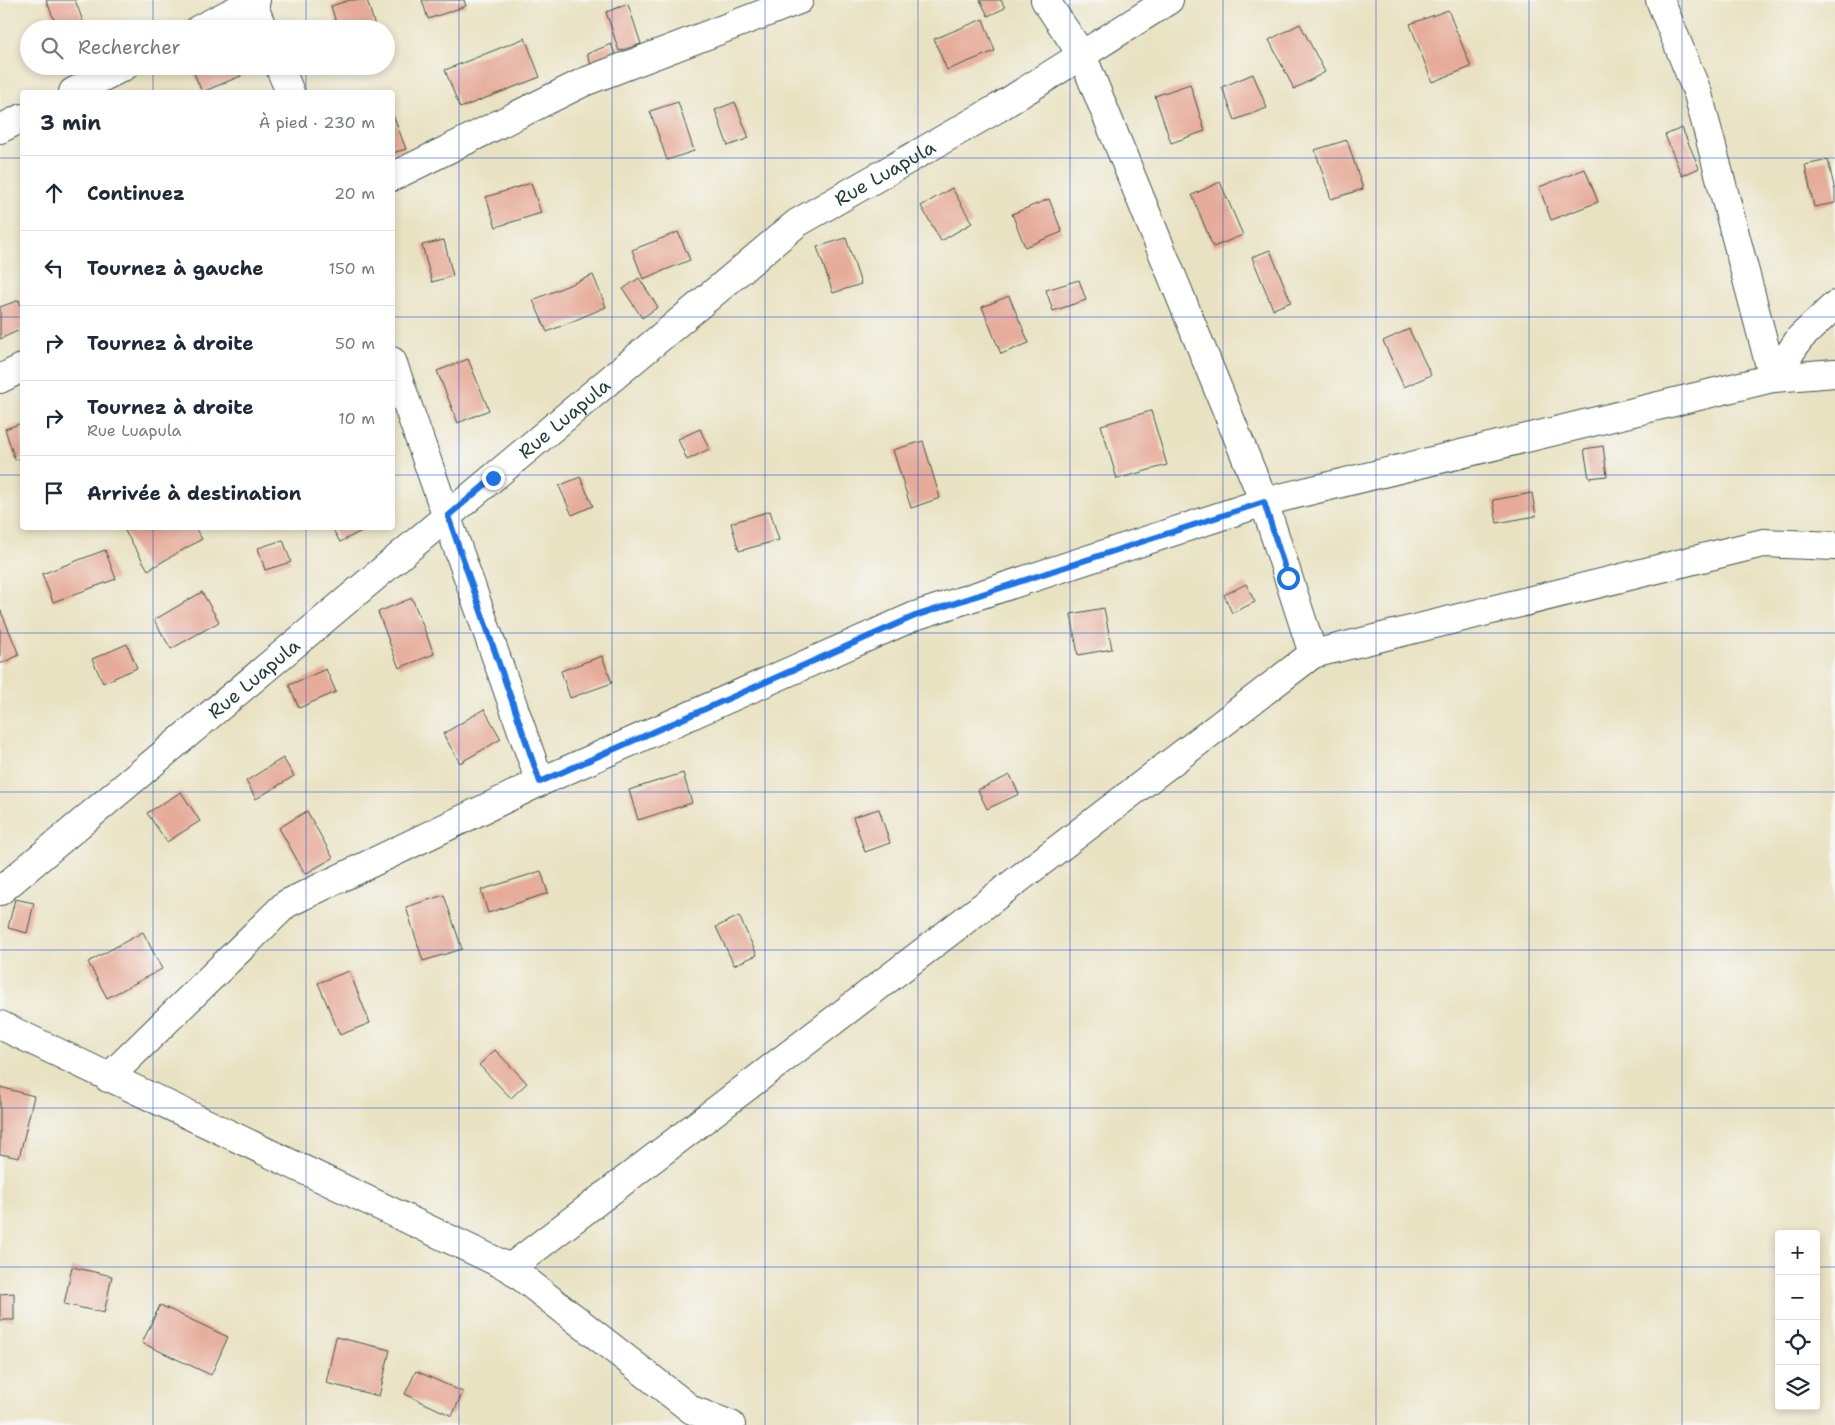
<!DOCTYPE html>
<html lang="fr">
<meta charset="utf-8">
<style>
:root{--surface:#fff;--page:#f6f6f7;--text:#1f2937;--muted:#747a83;--line:#e0e1e3}
body{margin:0;font-family:"Shantell Sans",sans-serif;background:var(--page);color:var(--text)}
.controls{position:absolute;right:15px;bottom:15px;display:grid;overflow:hidden;border-radius:5px;box-shadow:0 2px 8px #0003}
.controls button{width:45px;height:45px;display:grid;place-items:center;padding:0;border:0;border-bottom:1px solid var(--line);background:var(--surface);color:var(--text);font:25px sans-serif}
.stop{position:absolute;width:15px;height:15px;margin:-11px;border:4px solid #1a73e8;border-radius:50%;background:#fff}
.stop.end{background:#1a73e8;border-color:#fff;box-shadow:0 1px 5px #0008}
.list{margin:0;padding:0;list-style:none}
h2{display:flex;justify-content:space-between;align-items:center;height:65px;margin:0;padding:0 20px;font-size:21px}
h2 small{font-size:16px;font-weight:400;color:var(--muted)}
.list li{display:grid;grid-template-columns:32px 1fr auto;gap:15px;align-items:center;box-sizing:border-box;height:75px;padding:0 20px;border-top:1px solid var(--line)}
.list b{display:block;font-size:19px;white-space:nowrap}
.list p{margin:0;font-size:16px;white-space:nowrap;color:var(--muted)}
.list em{font-size:16px;font-style:normal;color:var(--muted)}
.icon{flex:none;width:28px;height:28px;fill:none;stroke:currentColor;stroke-width:2;stroke-linecap:round;stroke-linejoin:round}
.map{position:relative;flex:none;width:1835px;height:1425px;overflow:hidden}
.search{position:absolute;background:var(--surface);box-shadow:0 2px 8px #0003;left:20px;top:20px;width:375px;height:55px;display:flex;align-items:center;gap:12px;box-sizing:border-box;padding:0 18px;border-radius:28px;color:var(--muted);font-size:19px}
.panel{position:absolute;background:var(--surface);box-shadow:0 2px 8px #0003;left:20px;top:90px;width:375px;height:440px;border-radius:5px}
.map>svg:first-child{display:block}
</style>
<div class="map">
<svg width="1835" height="1425" viewBox="0 0 1835 1425">
<rect width="100%" height="100%" fill="#f6f6f2"/>
<filter id="ink" filterUnits="userSpaceOnUse"><feTurbulence type="fractalNoise" baseFrequency=".02" numOctaves="2"/><feDisplacementMap in="SourceGraphic" scale="10" xChannelSelector="R" yChannelSelector="G"/><feConvolveMatrix kernelMatrix="1 2 1 2 8 2 1 2 1" color-interpolation-filters="sRGB"/></filter>
<filter id="wash" filterUnits="userSpaceOnUse"><feTurbulence type="fractalNoise" baseFrequency=".0096" numOctaves="4" result="noise"/><feDisplacementMap in="SourceGraphic" scale="20" xChannelSelector="R" yChannelSelector="G"/><feGaussianBlur stdDeviation="1.12" result="paint"/><feColorMatrix in="noise" values="0 0 0 0 0 0 0 0 0 0 0 0 0 0 0 0 0 1.4 0 .05"/><feComposite in="paint" operator="in"/></filter>
<g filter="url(#wash)">
<rect width="100%" height="100%" fill="#e9e2c2"/>
<g id="blocks">
<g fill="#e6ab99">
<polygon points="46,0 75,0 84,24 73,29 58,29"/>
<polygon points="350,0 367,0 376,29 338,29 331,6"/>
<polygon points="422,0 464,0 466,6 428,19"/>
<polygon points="980,0 1001,0 1005,8 988,16"/>
<polygon points="628,4 641,44 619,51 606,12"/>
<polygon points="1448,10 1471,67 1432,82 1410,24"/>
<polygon points="983,19 995,51 947,70 934,39"/>
<polygon points="1300,24 1325,72 1294,89 1269,40"/>
<polygon points="525,38 540,77 460,108 445,70"/>
<polygon points="611,44 620,66 595,75 587,54"/>
<polygon points="191,66 237,66 241,76 202,92"/>
<polygon points="1253,74 1267,108 1235,120 1222,87"/>
<polygon points="1190,84 1205,131 1171,143 1155,96"/>
<polygon points="678,102 694,151 667,160 650,111"/>
<polygon points="735,102 749,138 728,146 715,110"/>
<polygon points="392,112 406,149 392,153"/>
<polygon points="1682,128 1699,168 1682,176 1665,135"/>
<polygon points="1347,140 1363,189 1331,199 1315,150"/>
<polygon points="1828,160 1835,191 1835,203 1814,207 1805,165"/>
<polygon points="1585,169 1598,202 1551,220 1539,187"/>
<polygon points="1220,182 1243,235 1213,247 1192,195"/>
<polygon points="531,183 541,213 496,227 486,197"/>
<polygon points="952,188 972,223 941,241 921,206"/>
<polygon points="1049,199 1062,232 1025,247 1012,214"/>
<polygon points="678,232 690,260 643,279 632,250"/>
<polygon points="846,238 861,284 833,293 817,247"/>
<polygon points="444,240 453,276 432,282 422,245"/>
<polygon points="1270,250 1291,302 1273,309 1252,257"/>
<polygon points="593,275 606,307 547,332 533,300"/>
<polygon points="639,278 658,307 642,318 623,289"/>
<polygon points="1079,280 1086,300 1053,311 1046,290"/>
<polygon points="1009,296 1029,343 1001,354 982,307"/>
<polygon points="19,300 22,309 22,329 0,339 0,307"/>
<polygon points="1409,329 1431,375 1404,387 1383,341"/>
<polygon points="468,359 489,410 458,423 437,371"/>
<polygon points="1151,411 1167,465 1117,479 1101,425"/>
<polygon points="22,423 22,458 15,460 5,429"/>
<polygon points="700,429 709,449 687,460 678,439"/>
<polygon points="923,441 940,498 911,508 893,450"/>
<polygon points="1603,446 1607,476 1589,478 1584,449"/>
<polygon points="580,477 593,506 572,515 559,486"/>
<polygon points="1532,493 1536,516 1497,523 1493,500"/>
<polygon points="770,511 779,540 739,551 731,523"/>
<polygon points="131,528 195,528 202,539 148,570 125,531"/>
<polygon points="332,528 367,528 340,542"/>
<polygon points="283,540 291,562 265,570 258,548"/>
<polygon points="105,550 116,579 53,602 42,574"/>
<polygon points="1246,584 1255,602 1232,613 1224,595"/>
<polygon points="202,592 219,622 171,649 154,620"/>
<polygon points="412,598 434,654 399,668 378,612"/>
<polygon points="1104,608 1112,649 1078,655 1071,614"/>
<polygon points="0,609 19,655 0,664"/>
<polygon points="127,644 137,668 103,683 92,659"/>
<polygon points="602,656 612,683 570,698 561,671"/>
<polygon points="326,669 336,692 299,708 289,685"/>
<polygon points="484,709 501,739 460,763 443,734"/>
<polygon points="283,758 294,776 256,799 246,781"/>
<polygon points="683,773 692,803 638,820 629,790"/>
<polygon points="1010,775 1019,794 987,809 978,790"/>
<polygon points="181,792 200,821 167,842 147,813"/>
<polygon points="879,809 890,843 865,852 853,817"/>
<polygon points="307,811 333,858 305,874 279,828"/>
<polygon points="541,871 548,893 488,913 481,890"/>
<polygon points="444,895 462,949 423,961 406,907"/>
<polygon points="15,899 34,903 27,933 8,928"/>
<polygon points="739,916 757,955 734,965 716,927"/>
<polygon points="143,932 162,969 107,998 88,962"/>
<polygon points="349,971 370,1023 340,1035 318,983"/>
<polygon points="495,1050 527,1083 511,1098 479,1065"/>
<polygon points="0,1087 34,1096 19,1158 0,1154"/>
<polygon points="72,1267 112,1276 104,1313 64,1304"/>
<polygon points="14,1293 14,1320 0,1320 0,1294"/>
<polygon points="160,1305 228,1337 211,1375 142,1343"/>
<polygon points="336,1337 390,1350 379,1396 326,1383"/>
<polygon points="416,1371 463,1392 452,1416 405,1394"/>
</g>
</g>
</g>
<g filter="url(#ink)">
<use href="#blocks" fill-opacity="0" stroke="#3d5649" stroke-width="1"/>
<g fill="none" stroke-linecap="round" stroke-linejoin="round">
<g stroke="#3d5649" stroke-width="30">
<g id="street">
<polyline points="1045,0 1082,55 1264,502 1313,654"/>
<polyline points="1660,0 1698,94 1773,378"/>
<polyline points="252,2 263,29"/>
<polyline points="199,29 256,0"/>
<polyline points="279,66 290,92"/>
<polyline points="73,92 125,66"/>
<polyline points="0,129 22,118"/>
<polyline points="392,177 584,82 799,0"/>
<polyline points="392,361 540,782"/>
<polyline points="1773,378 1800,338 1835,305"/>
<polyline points="0,379 22,368"/>
<path id="s1" d="M0,891L797,223L998,108L1169,0"/>
<polyline points="0,1025 510,1268 1313,654 1763,543 1835,546"/>
<polyline points="108,1078 286,904 540,782 915,616 1264,502 1773,378 1835,373"/>
<polyline points="510,1268 692,1410 731,1425"/>
</g>
</g>
<use href="#street" stroke="#fff" stroke-width="28"/>
</g>
</g>
<g fill="none" stroke-linecap="round" stroke-linejoin="round" filter="url(#ink)">
<polyline stroke="#1a73e8" stroke-width="6" points="493,478 448,516 540,782 915,616 1264,502 1288,578"/>
</g>
<path fill="none" stroke="#1d4ed8" stroke-width="1" stroke-opacity="0.55" d="M153,0V29M306,0V29M459,0V1425M612,0V1425M765,0V1425M918,0V1425M1070,0V1425M1223,0V1425M1376,0V1425M1529,0V1425M1682,0V1425M153,66V92M306,66V92M0,158H22M392,158H1835M0,317H22M392,317H1835M0,475H22M392,475H1835M153,528V1425M306,528V1425M0,633H1835M0,792H1835M0,950H1835M0,1108H1835M0,1267H1779M1816,1267H1835"/>
<g text-anchor="middle" dominant-baseline="central" stroke-width="4" stroke-linejoin="round" paint-order="stroke">
<g font-size="19" fill="#1f3d34" stroke="#f6f6f2">
<text stroke="none"><textPath href="#s1" startOffset="1141">Rue Luapula</textPath></text>
<text stroke="none"><textPath href="#s1" startOffset="736">Rue Luapula</textPath></text>
<text stroke="none"><textPath href="#s1" startOffset="331">Rue Luapula</textPath></text>
</g>
</g>
</svg>
<div class="controls">
<button>+</button>
<button>−</button>
<button><svg class="icon" aria-label="locate" viewBox="0 0 24 24"><circle cx="12" cy="12" r="6"/><path d="M12 2v4M12 18v4M2 12h4M18 12h4"/></svg></button>
<button><svg class="icon" aria-label="layers" viewBox="0 0 24 24"><path d="M12 4l9 5-9 5-9-5zM3 14l9 5 9-5"/></svg></button>
</div>
<div class="stop" style="left:1288px;top:578px"></div>
<div class="stop end" style="left:493px;top:478px"></div>
<div class="search"><svg class="icon" aria-label="search" viewBox="0 0 24 24"><circle cx="10" cy="10" r="6"/><path d="M15 15l6 6"/></svg>Rechercher</div>
<section class="panel">
<h2>3 min<small>À pied · 230 m</small></h2>
<ul class="list">
<li><svg class="icon" aria-label="ahead" viewBox="0 0 24 24"><path d="M12 20V5M6 11l6-6 6 6"/></svg><div><b>Continuez</b></div><em>20 m</em></li>
<li><svg class="icon" aria-label="left" viewBox="0 0 24 24"><path d="M17 20v-9H6M10 6l-5 5 5 5"/></svg><div><b>Tournez à gauche</b></div><em>150 m</em></li>
<li><svg class="icon" aria-label="right" viewBox="0 0 24 24"><path d="M7 20v-9h11M14 6l5 5-5 5"/></svg><div><b>Tournez à droite</b></div><em>50 m</em></li>
<li><svg class="icon" aria-label="right" viewBox="0 0 24 24"><path d="M7 20v-9h11M14 6l5 5-5 5"/></svg><div><b>Tournez à droite</b><p>Rue Luapula</p></div><em>10 m</em></li>
<li><svg class="icon" aria-label="arrive" viewBox="0 0 24 24"><path d="M6 21V4h12l-3 4 3 4H6"/></svg><div><b>Arrivée à destination</b></div></li>
</ul>
</section>
</div>
